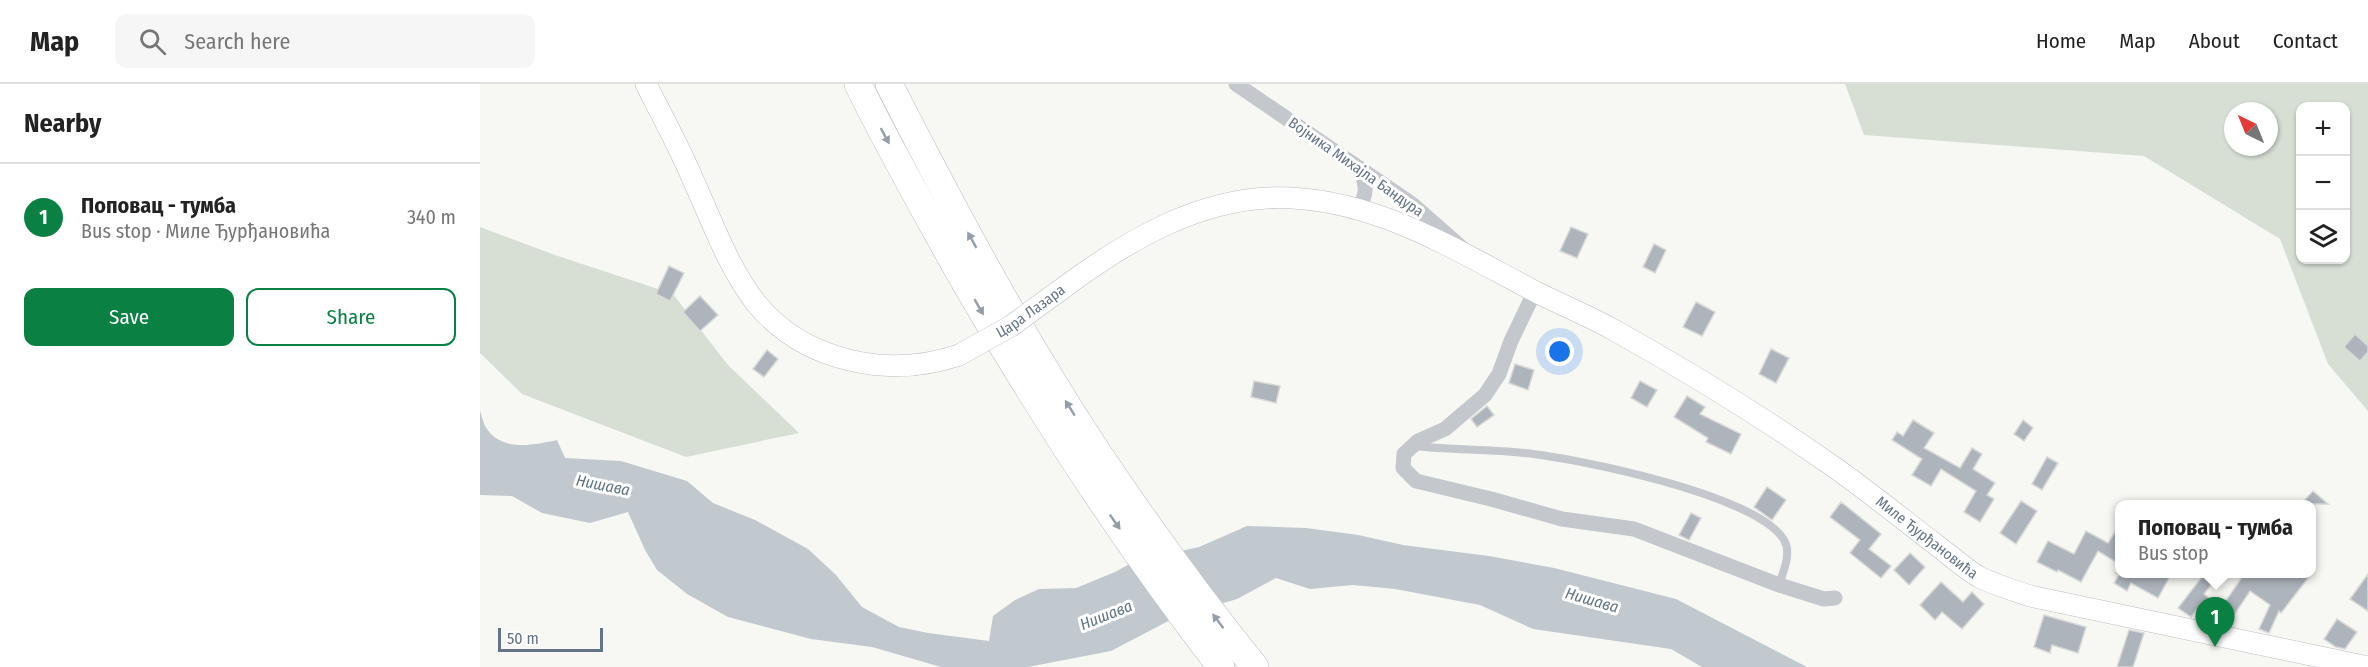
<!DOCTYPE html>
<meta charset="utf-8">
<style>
:root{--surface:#fff;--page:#f6f6f6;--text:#222;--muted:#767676;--line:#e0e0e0;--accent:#0b8043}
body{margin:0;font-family:"Fira Sans Condensed",sans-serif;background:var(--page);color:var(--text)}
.controls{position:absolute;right:18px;top:18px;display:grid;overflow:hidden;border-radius:12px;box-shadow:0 2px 4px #0004}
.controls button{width:54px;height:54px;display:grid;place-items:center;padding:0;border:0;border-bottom:2px solid var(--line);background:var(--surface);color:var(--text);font:30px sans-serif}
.compass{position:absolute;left:1744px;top:18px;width:54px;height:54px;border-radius:50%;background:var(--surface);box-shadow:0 2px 4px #0004;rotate:317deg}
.scale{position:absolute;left:18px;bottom:15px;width:105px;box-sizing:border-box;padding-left:6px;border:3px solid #657486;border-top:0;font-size:16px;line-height:21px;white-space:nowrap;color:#657486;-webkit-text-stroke:4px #fff;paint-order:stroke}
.you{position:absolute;left:1080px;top:268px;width:21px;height:21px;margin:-15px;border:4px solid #fff;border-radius:50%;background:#1a73e8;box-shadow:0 0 0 9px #1a73e833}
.badge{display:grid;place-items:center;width:39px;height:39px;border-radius:50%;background:var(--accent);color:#fff;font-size:20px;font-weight:700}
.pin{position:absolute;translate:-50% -50px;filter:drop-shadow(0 2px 3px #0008)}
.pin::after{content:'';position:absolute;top:32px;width:21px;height:18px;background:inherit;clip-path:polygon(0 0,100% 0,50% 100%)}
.popup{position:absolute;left:1635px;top:416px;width:201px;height:78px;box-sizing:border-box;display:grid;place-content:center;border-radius:12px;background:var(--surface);filter:drop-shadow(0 2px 4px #0005);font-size:20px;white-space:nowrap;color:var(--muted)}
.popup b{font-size:22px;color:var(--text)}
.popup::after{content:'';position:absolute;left:50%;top:100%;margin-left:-12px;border:12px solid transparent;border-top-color:var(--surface)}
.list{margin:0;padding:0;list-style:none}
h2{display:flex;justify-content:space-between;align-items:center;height:78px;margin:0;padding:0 24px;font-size:26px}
h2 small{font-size:20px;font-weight:400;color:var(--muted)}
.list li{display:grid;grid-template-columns:39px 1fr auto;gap:18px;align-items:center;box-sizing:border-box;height:108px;padding:0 24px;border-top:2px solid var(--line)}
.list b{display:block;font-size:22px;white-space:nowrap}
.list p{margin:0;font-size:20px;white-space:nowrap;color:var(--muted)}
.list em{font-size:20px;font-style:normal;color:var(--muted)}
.actions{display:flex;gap:12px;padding:18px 24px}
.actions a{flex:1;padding:14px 0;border:2px solid var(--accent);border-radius:12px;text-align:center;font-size:21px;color:var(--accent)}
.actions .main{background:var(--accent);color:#fff}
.icon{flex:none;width:33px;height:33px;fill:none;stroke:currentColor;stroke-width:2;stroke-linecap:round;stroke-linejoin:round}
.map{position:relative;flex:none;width:1888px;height:583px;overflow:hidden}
header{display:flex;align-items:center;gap:36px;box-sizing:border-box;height:84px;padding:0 30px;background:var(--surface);border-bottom:2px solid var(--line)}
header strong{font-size:28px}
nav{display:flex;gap:33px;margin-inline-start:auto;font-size:21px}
.search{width:420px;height:54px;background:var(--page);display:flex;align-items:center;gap:15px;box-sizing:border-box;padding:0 21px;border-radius:12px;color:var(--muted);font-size:22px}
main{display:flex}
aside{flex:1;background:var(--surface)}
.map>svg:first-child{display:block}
</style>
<header>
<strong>Map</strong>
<div class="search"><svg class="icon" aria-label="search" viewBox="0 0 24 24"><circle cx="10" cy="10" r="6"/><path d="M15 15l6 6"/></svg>Search here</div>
<nav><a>Home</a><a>Map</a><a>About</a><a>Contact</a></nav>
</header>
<main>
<aside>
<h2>Nearby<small></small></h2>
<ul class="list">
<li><span class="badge">1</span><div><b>Поповац - тумба</b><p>Bus stop · Миле Ђурђановића</p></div><em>340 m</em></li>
</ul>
<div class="actions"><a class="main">Save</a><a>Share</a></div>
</aside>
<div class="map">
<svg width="1888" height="583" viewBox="0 0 1888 583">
<rect width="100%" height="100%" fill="#f7f7f4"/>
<g fill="#d7dfd5" fill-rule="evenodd">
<path d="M1365,0H1888V327L1848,280L1800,155L1664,72L1384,51ZM1820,22H1866V176H1820ZM1753,27H1789V63H1753Z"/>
<polygon points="0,143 75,171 193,210 248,281 319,349 206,373 42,310 0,269"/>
</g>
<path fill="#c1c9cf" d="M0,327C2,332 3,340 7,345C23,368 54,361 77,356L85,374L141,377L207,397L233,419L275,436L328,465L356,491L382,523L419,543L448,549L509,557L513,532L535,516L559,505L596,504L635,488L655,477L719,463L767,442L826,444L878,451L923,461L1009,472L1074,484L1196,515L1327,583H1222L1191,565L1053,545L1000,521L915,505L873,501L830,505L796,494L757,515L696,533L631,567L548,583H461L392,563L331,555L248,533L207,510L177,486L165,466L148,428L110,439L62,429L32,412L0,411Z"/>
<g fill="#adb4bb" stroke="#d8d9d6" stroke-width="1.5">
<polygon points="1091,143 1108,150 1097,174 1080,167"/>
<polygon points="1174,160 1186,166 1175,189 1163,183"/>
<polygon points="189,182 204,189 190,217 176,210"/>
<polygon points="220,212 238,231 220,247 203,228"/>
<polygon points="1216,218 1235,228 1222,252 1203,243"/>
<polygon points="1875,250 1888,262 1888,268 1880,277 1864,263"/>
<polygon points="1291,265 1309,274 1296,299 1279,290"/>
<polygon points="287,266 298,275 284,293 273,285"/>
<polygon points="1035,280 1054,286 1048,306 1029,299"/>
<polygon points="774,297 800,302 796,319 771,313"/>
<polygon points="1160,297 1177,306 1167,323 1151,314"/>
<polygon points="1207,312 1225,323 1220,330 1261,350 1251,370 1226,358 1228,354 1194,333"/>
<polygon points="1007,322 1014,331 997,343 991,335"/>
<polygon points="1433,336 1454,349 1444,364 1480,384 1492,364 1502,370 1493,385 1515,399 1507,411 1514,415 1500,438 1484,428 1496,407 1461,385 1451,402 1432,391 1442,375 1412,356 1417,348 1423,352"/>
<polygon points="1543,336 1553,344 1544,357 1534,350"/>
<polygon points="1567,373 1578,379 1562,406 1552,400"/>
<polygon points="1287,403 1306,416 1292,436 1274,423"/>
<polygon points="1833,407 1848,420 1821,420"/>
<polygon points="1541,417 1557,427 1536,460 1520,449"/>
<polygon points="1361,418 1401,450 1389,465 1411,482 1401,494 1370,469 1380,456 1350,433"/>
<polygon points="1211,429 1221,434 1209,456 1199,451"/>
<polygon points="1639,442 1639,480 1618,467 1601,498 1578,486 1577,488 1557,478 1568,457 1594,470 1606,447 1628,459"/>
<polygon points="1430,469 1445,483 1429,501 1414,486"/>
<polygon points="1636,489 1681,489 1689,494 1678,514 1651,499 1647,507 1634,499 1639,491"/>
<polygon points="1725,489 1740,489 1724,510 1741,524 1765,489 1832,489 1801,529 1799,527 1789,549 1779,545 1790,521 1770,507 1748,540 1741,539 1722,527 1721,529 1716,526 1711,533 1698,524"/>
<polygon points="1888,490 1888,527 1870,515"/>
<polygon points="1461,498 1483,518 1492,508 1504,520 1482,545 1462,528 1455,536 1440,521"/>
<polygon points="1564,531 1606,543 1598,569 1572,561 1570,569 1554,563"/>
<polygon points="1857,535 1877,548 1865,565 1856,563 1844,555"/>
<polygon points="1649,546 1664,549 1653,583 1637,583"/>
</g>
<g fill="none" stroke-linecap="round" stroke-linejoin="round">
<g stroke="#b9bdc2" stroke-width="22">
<g id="secondary">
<path d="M166,0C182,32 200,64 214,98C233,139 248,183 276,219C324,278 409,295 479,271"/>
<path id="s1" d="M594,196C651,155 715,118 787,114C886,109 972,164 1056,208C1082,221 1109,232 1134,246C1209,288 1281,332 1351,381C1387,406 1421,434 1455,460C1470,471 1484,484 1499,493C1515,501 1533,506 1550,512L1888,583"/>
</g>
</g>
<g stroke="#b9bbbf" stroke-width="28">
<g id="highway">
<path d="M378,0C408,62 442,121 475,181C555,321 642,455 741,583"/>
<path d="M409,0C474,127 542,255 622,375C670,446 721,516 775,583"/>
</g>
</g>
<path stroke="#c4c7cb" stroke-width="8" d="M934,362C971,366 1007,365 1044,369C1096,374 1278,411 1304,456C1312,469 1303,488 1299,501"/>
<g stroke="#c4c7cb" stroke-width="15">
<polyline points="756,0 932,120 982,164"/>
<path d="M878,125C887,110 887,103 881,87"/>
<polyline points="1055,207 1031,257 1019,290 1005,311 965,345 938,357 924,370 923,384 936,397 1011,415 1082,435 1154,445 1299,501 1344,515 1355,514"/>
</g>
<use href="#secondary" stroke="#fff" stroke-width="21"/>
<use href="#highway" stroke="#fff" stroke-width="27"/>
<g stroke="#b9bdc2" stroke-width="22" stroke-linecap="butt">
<g id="secondary-bridge">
<path id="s2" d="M479,271L531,242L594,196"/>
</g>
</g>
<use href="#secondary-bridge" stroke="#fff" stroke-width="21"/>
</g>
<defs><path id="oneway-solid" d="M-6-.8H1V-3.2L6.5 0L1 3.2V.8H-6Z" transform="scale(1.5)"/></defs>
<g fill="#939eaa">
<use href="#oneway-solid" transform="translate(405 52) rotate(62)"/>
<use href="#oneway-solid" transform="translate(492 156) rotate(-119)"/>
<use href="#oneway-solid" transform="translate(499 223) rotate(60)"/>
<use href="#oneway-solid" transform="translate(590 324) rotate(-122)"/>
<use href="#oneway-solid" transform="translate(635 438) rotate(55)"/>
<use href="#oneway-solid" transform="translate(738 537) rotate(-127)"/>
</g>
<g text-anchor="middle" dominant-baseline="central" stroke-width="6" stroke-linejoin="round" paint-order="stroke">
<g font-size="15" fill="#657486" stroke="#fff">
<text transform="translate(876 83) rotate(35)">Војника Михајла Бандура</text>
<text stroke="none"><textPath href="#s2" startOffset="84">Цара Лазара</textPath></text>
<text stroke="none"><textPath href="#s1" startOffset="964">Миле Ђурђановића</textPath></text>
</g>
<g font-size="16" font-style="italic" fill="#617582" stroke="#fff">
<text transform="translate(123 401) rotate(11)">Нишава</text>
<text transform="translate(1112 516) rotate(16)">Нишава</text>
<text transform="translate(626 531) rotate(-22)">Нишава</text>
</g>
</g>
</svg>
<div class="controls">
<button>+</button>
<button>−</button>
<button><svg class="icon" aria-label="layers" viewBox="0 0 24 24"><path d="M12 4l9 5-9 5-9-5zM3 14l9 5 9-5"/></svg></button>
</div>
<svg class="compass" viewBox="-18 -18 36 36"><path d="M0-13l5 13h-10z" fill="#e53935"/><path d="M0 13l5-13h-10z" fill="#767676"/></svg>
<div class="scale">50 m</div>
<div class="you"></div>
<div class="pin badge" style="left:1735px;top:563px">1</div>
<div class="popup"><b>Поповац - тумба</b>Bus stop</div>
</div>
</main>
